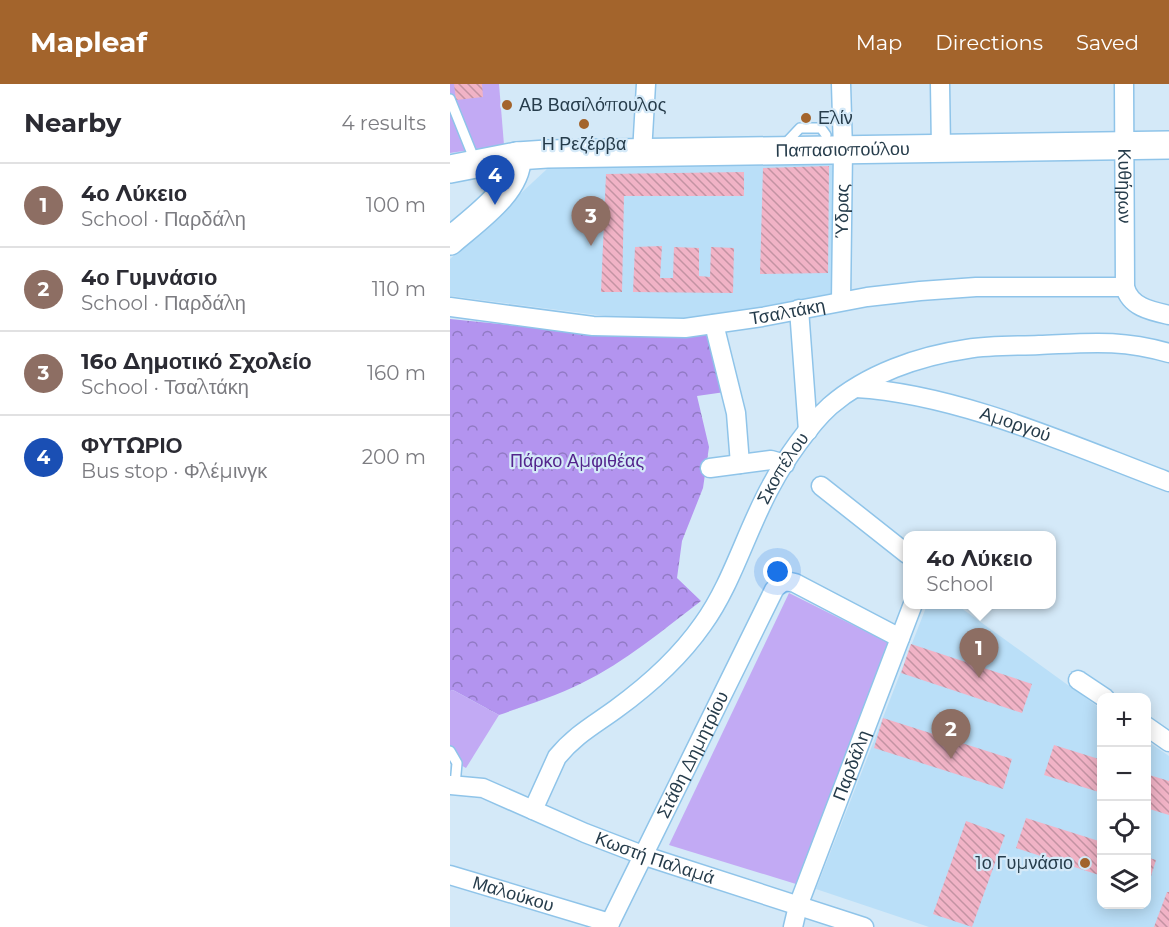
<!DOCTYPE html>
<meta charset="utf-8">
<style>
:root{--surface:#fff;--page:#f7f7f7;--text:#2b2b33;--muted:#7c7c81;--line:#e1e1e2;--accent:#a3642c}
body{margin:0;font-family:Montserrat,sans-serif;background:var(--page);color:var(--text)}
.controls{position:absolute;right:18px;bottom:18px;display:grid;overflow:hidden;border-radius:12px;box-shadow:0 3px 15px #0003}
.controls button{width:54px;height:54px;display:grid;place-items:center;padding:0;border:0;border-bottom:2px solid var(--line);background:var(--surface);color:var(--text);font:30px sans-serif}
.you{position:absolute;left:328px;top:488px;width:21px;height:21px;margin:-15px;border:4px solid #fff;border-radius:50%;background:#1a73e8;box-shadow:0 0 0 9px #1a73e833}
.badge{display:grid;place-items:center;width:39px;height:39px;border-radius:50%;background:var(--accent);color:#fff;font-size:20px;font-weight:700}
.pin{position:absolute;translate:-50% -50px;filter:drop-shadow(0 2px 3px #0008)}
.pin::after{content:'';position:absolute;top:32px;width:21px;height:18px;background:inherit;clip-path:polygon(0 0,100% 0,50% 100%)}
.popup{position:absolute;left:453px;top:447px;width:153px;height:78px;box-sizing:border-box;display:grid;place-content:center;border-radius:12px;background:var(--surface);filter:drop-shadow(0 2px 4px #0005);font-size:20px;white-space:nowrap;color:var(--muted)}
.popup b{font-size:22px;color:var(--text)}
.popup::after{content:'';position:absolute;left:50%;top:100%;margin-left:-12px;border:12px solid transparent;border-top-color:var(--surface)}
.list{margin:0;padding:0;list-style:none}
h2{display:flex;justify-content:space-between;align-items:center;height:78px;margin:0;padding:0 24px;font-size:26px}
h2 small{font-size:20px;font-weight:400;color:var(--muted)}
.list li{display:grid;grid-template-columns:39px 1fr auto;gap:18px;align-items:center;box-sizing:border-box;height:84px;padding:0 24px;border-top:2px solid var(--line)}
.list b{display:block;font-size:22px;white-space:nowrap}
.list p{margin:0;font-size:20px;white-space:nowrap;color:var(--muted)}
.list em{font-size:20px;font-style:normal;color:var(--muted)}
.icon{flex:none;width:33px;height:33px;fill:none;stroke:currentColor;stroke-width:2;stroke-linecap:round;stroke-linejoin:round}
.map{position:relative;flex:none;width:719px;height:843px;overflow:hidden}
header{display:flex;align-items:center;gap:36px;box-sizing:border-box;height:84px;padding:0 30px;background:var(--accent);color:#fff}
header strong{font-size:28px}
nav{display:flex;gap:33px;margin-inline-start:auto;font-size:21px}
main{display:flex}
aside{flex:1;background:var(--surface)}
.map>svg:first-child{display:block}
</style>
<header>
<strong>Mapleaf</strong>
<nav><a>Map</a><a>Directions</a><a>Saved</a></nav>
</header>
<main>
<aside>
<h2>Nearby<small>4 results</small></h2>
<ul class="list">
<li><span class="badge" style="background:#8d6e63">1</span><div><b>4ο Λύκειο</b><p>School · Παρδάλη</p></div><em>100 m</em></li>
<li><span class="badge" style="background:#8d6e63">2</span><div><b>4ο Γυμνάσιο</b><p>School · Παρδάλη</p></div><em>110 m</em></li>
<li><span class="badge" style="background:#8d6e63">3</span><div><b>16ο Δημοτικό Σχολείο</b><p>School · Τσαλτάκη</p></div><em>160 m</em></li>
<li><span class="badge" style="background:#1a4fb4">4</span><div><b>ΦΥΤΩΡΙΟ</b><p>Bus stop · Φλέμινγκ</p></div><em>200 m</em></li>
</ul>
</aside>
<div class="map">
<svg width="719" height="843" viewBox="0 0 719 843">
<defs>
<pattern id="forest-crowns" width="20" height="18" patternUnits="userSpaceOnUse" patternTransform="scale(1.5)"><rect width="20" height="18" fill="#b394ef"/><path d="M2 6a3 3 0 1 1 6 0M12 15a3 3 0 1 1 6 0" fill="none" stroke="#917ac4"/></pattern>
<pattern id="building-back-hatch" width="6" height="6" patternUnits="userSpaceOnUse" patternTransform="scale(1.5)"><rect width="6" height="6" fill="#f1b3c6"/><path d="M-1 5l2 2M0 0l6 6M5-1l2 2" fill="none" stroke="#c393a3"/></pattern>
</defs>
<rect width="100%" height="100%" fill="#d4e9f8"/>
<g fill="#badff8">
<polygon points="385,80 385,209 315,224 242,235 155,232 0,212 0,175 97,85 156,83"/>
<polygon points="477,521 507,521 651,625 652,820 696,820 697,657 719,672 719,843 479,843 366,805"/>
</g>
<path fill="url(#forest-crowns)" d="M0,235L148,250L259,245L275,308L247,312L259,363L253,404L232,457L227,494L251,517C213,546 175,578 132,599C106,612 77,621 49,631L3,606L0,607Z"/>
<g fill="#c2aaf4">
<polygon points="0,0 49,0 54,61 0,69"/>
<polygon points="339,509 439,559 346,800 219,761"/>
<polygon points="3,606 49,631 16,684 0,675 0,607"/>
</g>
<g fill="url(#building-back-hatch)">
<polygon points="4,0 32,0 33,13 6,16"/>
<polygon points="379,82 378,189 310,190 313,84"/>
<polygon points="294,88 294,112 174,112 172,208 151,208 156,90"/>
<polygon points="212,162 210,194 223,194 224,163 249,164 249,192 260,193 261,163 284,164 283,209 183,208 185,163"/>
<polygon points="461,560 582,600 572,629 451,589"/>
<polygon points="433,634 562,675 553,705 424,664"/>
<polygon points="604,661 652,676 652,709 594,691"/>
<polygon points="696,690 719,697 719,731 696,724"/>
<polygon points="576,734 652,758 652,792 566,764"/>
<polygon points="516,737 555,751 522,843 483,830"/>
<polygon points="696,773 706,776 697,805 696,805"/>
<polygon points="717,808 719,808 719,843 704,843"/>
</g>
<g fill="none" stroke-linecap="round" stroke-linejoin="round">
<g stroke="#8fc4e9" stroke-width="12">
<g id="lane">
<polyline points="0,15 25,77"/>
<polyline points="333,62 350,44 371,44 376,51"/>
<polyline points="0,667 7,679 5,701"/>
</g>
</g>
<g stroke="#8fc4e9" stroke-width="21">
<g id="street">
<polyline points="490,0 491,65"/>
<path id="s1" d="M674,0L675,203C680,223 701,227 719,231"/>
<polyline points="192,69 196,0"/>
<path id="s2" d="M391,217L393,66L391,0"/>
<path id="s3" d="M0,223L143,242L235,244L312,233L417,213L470,207L526,203H675"/>
<polyline points="349,225 358,347"/>
<polyline points="264,240 286,329 290,380"/>
<path id="s4" d="M406,304C509,310 623,362 719,398"/>
<polyline points="260,384 321,376 335,380"/>
<polyline points="371,402 457,470"/>
<polyline points="628,596 655,614"/>
<polyline points="696,642 719,658"/>
<path id="s5" d="M0,701L33,704L135,749L195,772L414,843"/>
<path id="s6" d="M83,726L107,673C125,651 144,641 166,625C199,601 230,573 253,540C282,500 297,445 321,402C334,377 360,340 380,322C417,290 469,272 517,265C541,261 565,262 589,261C639,259 669,255 719,269"/>
<path id="s7" d="M0,791L160,839"/>
<path id="s8" d="M158,843L324,506C331,498 335,496 345,499L450,554"/>
<path id="s9" d="M343,843L348,822L463,520"/>
</g>
</g>
<g stroke="#8fc4e9" stroke-width="30">
<g id="secondary">
<path id="s10" d="M0,85L67,72L97,70L719,61"/>
<path d="M0,157C24,136 69,106 67,72"/>
</g>
</g>
<use href="#lane" stroke="#fff" stroke-width="9"/>
<use href="#street" stroke="#fff" stroke-width="18"/>
<use href="#secondary" stroke="#fff" stroke-width="27"/>
</g>
<g fill="#a3642c" stroke="#d4e9f8" stroke-width="2">
<circle cx="57" cy="21" r="6"/>
<circle cx="356" cy="34" r="6"/>
<circle cx="134" cy="40" r="6"/>
<circle cx="635" cy="779" r="6"/>
</g>
<g text-anchor="middle" dominant-baseline="central" stroke-width="4.5" stroke-linejoin="round" paint-order="stroke">
<g font-size="18" fill="#263c4b" stroke="#d4e9f8" text-anchor="start">
<text x="69" y="21">ΑΒ Βασιλόπουλος</text>
<text x="368" y="34">Ελίν</text>
<text x="134" y="60" text-anchor="middle">Η Ρεζέρβα</text>
<text x="623" y="779" text-anchor="end">1ο Γυμνάσιο</text>
</g>
<g font-size="18" fill="#263c4b" stroke="#d4e9f8">
<text stroke="none"><textPath href="#s10" startOffset="394">Παπασιοπούλου</textPath></text>
<text stroke="none"><textPath href="#s1" startOffset="102">Κυθήρων</textPath></text>
<text stroke="none"><textPath href="#s2" startOffset="90">Ύδρας</textPath></text>
<text stroke="none"><textPath href="#s3" startOffset="340">Τσαλτάκη</textPath></text>
<text stroke="none"><textPath href="#s4" startOffset="164">Αμοργού</textPath></text>
<text stroke="none"><textPath href="#s6" startOffset="432">Σκοπέλου</textPath></text>
<text stroke="none"><textPath href="#s8" startOffset="192">Στάθη Δημητρίου</textPath></text>
<text stroke="none"><textPath href="#s9" startOffset="172">Παρδάλη</textPath></text>
<text stroke="none"><textPath href="#s5" startOffset="219">Κωστή Παλαμά</textPath></text>
<text stroke="none"><textPath href="#s7" startOffset="66">Μαλούκου</textPath></text>
</g>
<g font-size="18" fill="#53258d" stroke="#d4e9f8">
<text x="127" y="377">Πάρκο Αμφιθέας</text>
</g>
</g>
</svg>
<div class="controls">
<button>+</button>
<button>−</button>
<button><svg class="icon" aria-label="locate" viewBox="0 0 24 24"><circle cx="12" cy="12" r="6"/><path d="M12 2v4M12 18v4M2 12h4M18 12h4"/></svg></button>
<button><svg class="icon" aria-label="layers" viewBox="0 0 24 24"><path d="M12 4l9 5-9 5-9-5zM3 14l9 5 9-5"/></svg></button>
</div>
<div class="you"></div>
<div class="pin badge" style="left:529px;top:594px;background:#8d6e63">1</div>
<div class="popup"><b>4ο Λύκειο</b>School</div>
<div class="pin badge" style="left:501px;top:675px;background:#8d6e63">2</div>
<div class="pin badge" style="left:141px;top:162px;background:#8d6e63">3</div>
<div class="pin badge" style="left:45px;top:121px;background:#1a4fb4">4</div>
</div>
</main>
